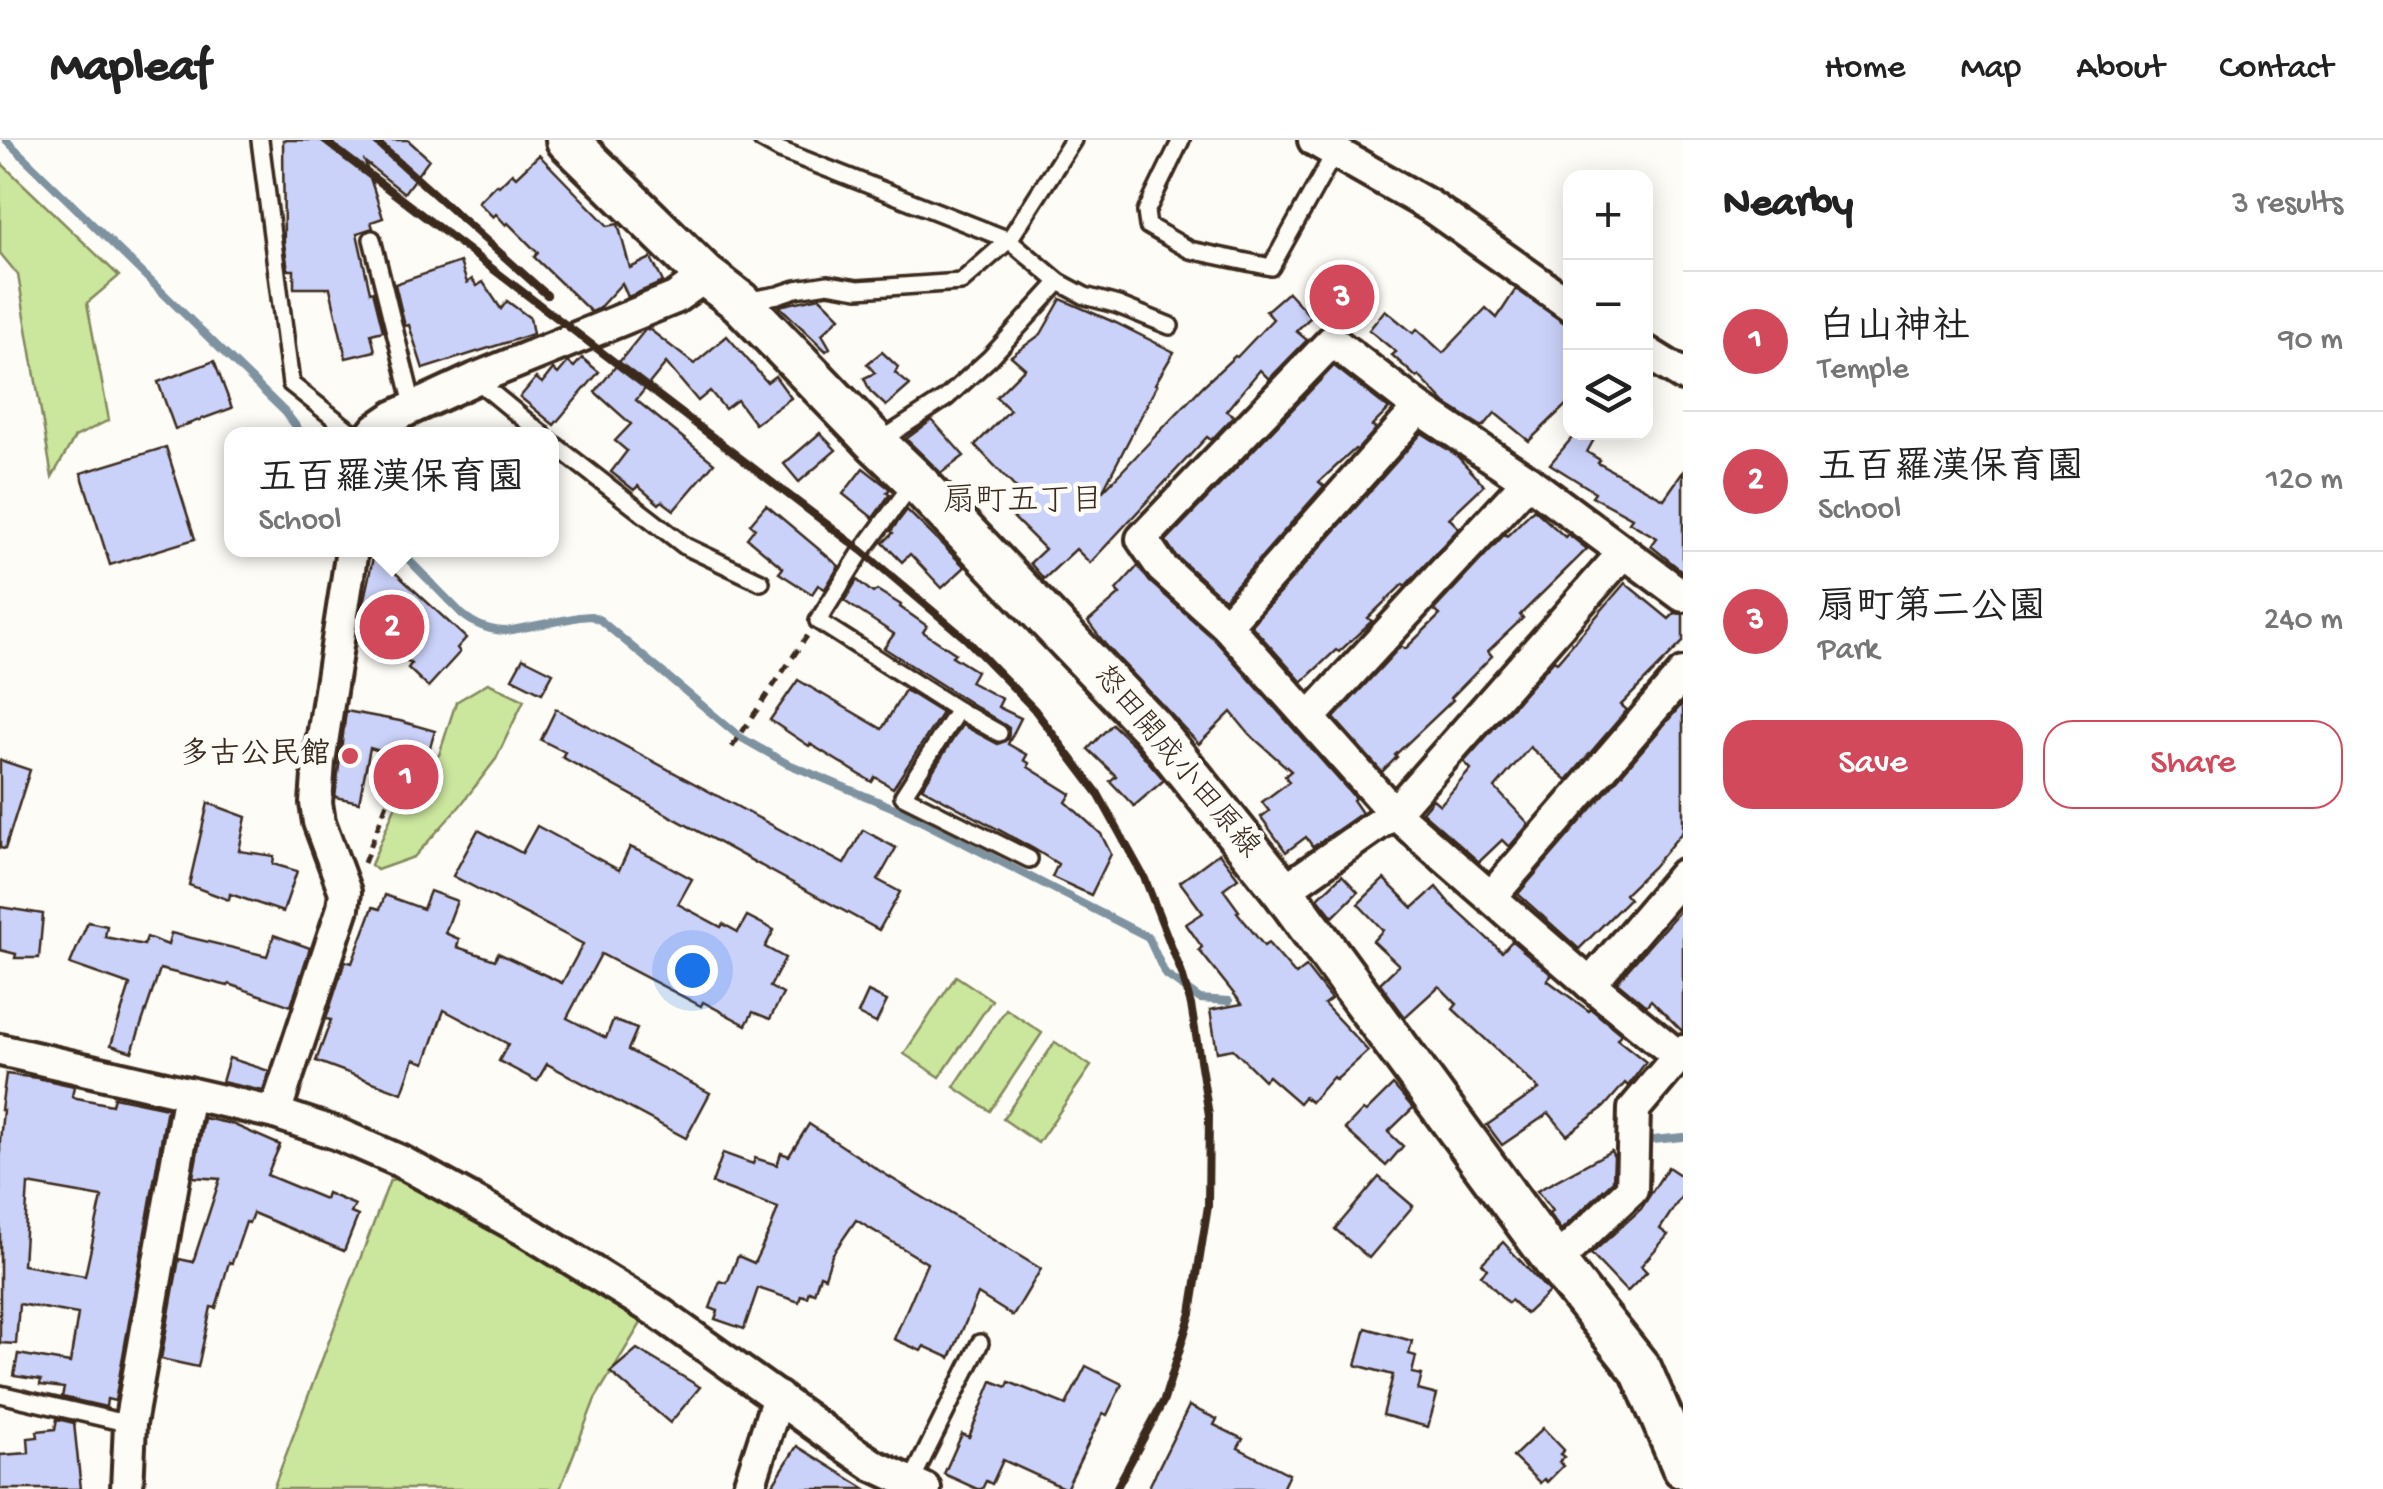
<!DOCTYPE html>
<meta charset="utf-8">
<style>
:root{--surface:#fff;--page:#f2f2f2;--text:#222;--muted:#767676;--line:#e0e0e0;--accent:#d1495b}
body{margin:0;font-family:"Gochi Hand","Klee One",sans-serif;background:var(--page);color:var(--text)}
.controls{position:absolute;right:30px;top:30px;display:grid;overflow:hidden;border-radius:20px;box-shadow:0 5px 25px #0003}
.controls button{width:90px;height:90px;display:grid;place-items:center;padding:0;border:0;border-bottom:2px solid var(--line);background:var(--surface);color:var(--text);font:50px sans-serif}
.you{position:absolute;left:692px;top:830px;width:35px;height:35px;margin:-25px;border:8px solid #fff;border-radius:50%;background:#1a73e8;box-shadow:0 0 0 15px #1a73e833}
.badge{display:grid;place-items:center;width:65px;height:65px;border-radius:50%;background:var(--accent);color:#fff;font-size:32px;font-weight:700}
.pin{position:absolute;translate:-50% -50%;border:5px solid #fff;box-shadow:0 2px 10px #0006}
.popup{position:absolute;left:224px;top:287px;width:335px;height:130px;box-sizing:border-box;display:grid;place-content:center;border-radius:20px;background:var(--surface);filter:drop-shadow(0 2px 8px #0005);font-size:32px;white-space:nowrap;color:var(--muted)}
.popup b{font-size:38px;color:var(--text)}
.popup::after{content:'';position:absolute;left:50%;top:100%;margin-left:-20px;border:20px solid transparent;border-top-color:var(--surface)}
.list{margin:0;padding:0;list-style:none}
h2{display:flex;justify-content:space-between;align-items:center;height:130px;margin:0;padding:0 40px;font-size:42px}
h2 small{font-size:32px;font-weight:400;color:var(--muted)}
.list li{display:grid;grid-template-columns:65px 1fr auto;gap:30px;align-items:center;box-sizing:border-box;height:140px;padding:0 40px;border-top:2px solid var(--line)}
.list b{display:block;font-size:38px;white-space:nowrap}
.list p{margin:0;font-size:32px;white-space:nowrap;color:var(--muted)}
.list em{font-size:32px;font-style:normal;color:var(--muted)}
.actions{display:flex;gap:20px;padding:30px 40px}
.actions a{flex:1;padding:22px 0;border:2px solid var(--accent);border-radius:30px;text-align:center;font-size:35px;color:var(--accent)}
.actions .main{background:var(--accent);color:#fff}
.icon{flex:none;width:55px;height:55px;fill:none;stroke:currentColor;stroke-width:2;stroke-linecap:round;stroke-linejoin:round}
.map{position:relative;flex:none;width:1683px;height:1349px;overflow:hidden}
header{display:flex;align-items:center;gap:60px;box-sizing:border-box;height:140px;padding:0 50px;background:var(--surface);border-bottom:2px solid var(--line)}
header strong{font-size:48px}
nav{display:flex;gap:55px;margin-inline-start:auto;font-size:35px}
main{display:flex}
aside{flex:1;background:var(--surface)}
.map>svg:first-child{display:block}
</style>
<header>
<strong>Mapleaf</strong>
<nav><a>Home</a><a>Map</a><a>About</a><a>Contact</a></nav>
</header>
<main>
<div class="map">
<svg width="1683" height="1349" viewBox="0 0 1683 1349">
<rect width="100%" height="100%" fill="#fdfcf7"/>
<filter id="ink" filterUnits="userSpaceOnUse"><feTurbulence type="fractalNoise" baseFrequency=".01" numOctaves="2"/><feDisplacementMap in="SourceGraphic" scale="20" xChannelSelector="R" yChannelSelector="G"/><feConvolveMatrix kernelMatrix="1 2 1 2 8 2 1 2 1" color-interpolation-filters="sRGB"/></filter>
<g filter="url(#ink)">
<g fill="#cbe69d" stroke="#83885e" stroke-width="2.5">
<polygon points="0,22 119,136 87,163 109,280 75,297 52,337 18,135 0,113"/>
<polygon points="1337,128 1373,152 1343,195 1319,179 1310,163"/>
<polygon points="488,543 524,560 496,619 460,666 414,717 377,730 371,725 411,629 439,615 456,562"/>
<polygon points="956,836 992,860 940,937 904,914"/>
<polygon points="1006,869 1042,893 990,971 954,947"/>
<polygon points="1055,902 1091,926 1038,1003 1003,979"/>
<polygon points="397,1039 527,1106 643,1180 595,1259 560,1349 273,1349 390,1040"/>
</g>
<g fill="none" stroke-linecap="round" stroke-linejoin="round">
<g stroke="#7e92a0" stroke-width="8">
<polyline points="6,0 286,273 302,294"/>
<path d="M399,410L462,474C475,485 489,491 507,491L579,477L591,476L600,480L740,597L786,623L899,670L1148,797L1165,834L1200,859L1229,861"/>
<polyline points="1653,1000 1683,997"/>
</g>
</g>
<g fill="#cbd2fa" stroke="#3b2a1e" stroke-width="2.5" fill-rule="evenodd">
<polygon points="283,0 408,0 429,19 404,53 365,22 383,78 371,82 373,88 357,93 370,152 373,151 383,191 371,194 375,211 346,218 330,148 294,148 294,130 288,130 284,103"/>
<polygon points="539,15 608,86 618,84 630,128 651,118 663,142 628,157 622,143 598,169 591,172 534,117 538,113 508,83 506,85 496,74 493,77 478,62 496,44 499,46 512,33 516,37"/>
<polygon points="460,122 467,143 472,139 477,146 483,142 501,169 507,161 530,178 533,194 423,229 409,185 405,186 395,144"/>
<polygon points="1516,149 1570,187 1570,261 1529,301 1495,273 1484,286 1481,286 1446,264 1419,236 1417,238 1392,215 1396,212 1369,190 1385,170 1413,193 1417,189 1443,213 1486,168 1497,178"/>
<polygon points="1288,152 1311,177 1296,191 1307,200 1269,239 1260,230 1226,271 1234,276 1211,300 1207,297 1090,423 1076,409 1044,439 1030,423 1045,409 1010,374 1026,359 975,305 1010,270 996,257 1025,228 1011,216 1041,194 1061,159 1116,183 1174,212 1155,244 1157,245 1102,352 1204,245 1235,216 1237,217 1273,179 1266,171"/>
<polygon points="820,157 840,177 822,194 830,208 826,211 779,166"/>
<polygon points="649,189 694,224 727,196 767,242 775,236 791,258 755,284 737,260 725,269 710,251 698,261 666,223 636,260 714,323 674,370 662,361 659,364 638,346 634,350 611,332 627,311 615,301 631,284 595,252 645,190"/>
<polygon points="882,212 898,227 895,233 910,245 886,266 870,251 864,238 875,233 867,224"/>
<polygon points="582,218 599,232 554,285 520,257 536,238 542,243 553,229 558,234 568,222 574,227"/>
<polygon points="214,221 232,268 175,289 158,242"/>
<polygon points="1334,226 1389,269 1372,286 1376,289 1357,310 1355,309 1319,342 1324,346 1224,459 1176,416 1166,401"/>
<polygon points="932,280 964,316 941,333 906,299"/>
<polygon points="1577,292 1598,292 1587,312 1600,320 1598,323 1664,359 1683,332 1683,432 1651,406 1657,398 1629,382 1632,378 1592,356 1595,352 1550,324"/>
<polygon points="820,293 836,310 799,342 784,324"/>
<polygon points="1422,293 1456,315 1484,345 1449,378 1459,388 1405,446 1403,444 1368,478 1372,481 1339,512 1336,510 1302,542 1251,485"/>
<polygon points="166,307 195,399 110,425 81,333"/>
<polygon points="863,328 890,349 887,352 890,354 873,378 843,354"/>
<polygon points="766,365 839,426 825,449 818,445 812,454 779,433 783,428 747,398 755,388 750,384"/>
<polygon points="1534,369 1565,397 1568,394 1587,409 1520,475 1523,478 1488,511 1492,516 1451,558 1453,560 1395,615 1397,617 1382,632 1334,578 1401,506 1405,509 1440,475 1434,470 1505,394 1507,396"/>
<polygon points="907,370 965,427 942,448 910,414 902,422 883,403 893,393 891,391"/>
<polygon points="374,413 466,498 457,508 460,512 428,547 408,528 411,524 362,480 371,471 363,464"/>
<polygon points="1138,426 1150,442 1213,498 1355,658 1353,660 1362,673 1313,707 1306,697 1286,712 1261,677 1269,671 1262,662 1289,642 1285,636 1291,631 1249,594 1231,572 1199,604 1105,504 1088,482 1120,454 1116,450"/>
<polygon points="857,440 873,453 877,450 901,465 900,467 927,486 923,492 955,513 952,516 976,531 970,542 1002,559 998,567 1021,578 1008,604 1027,615 1024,620 1029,623 1028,627 1071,654 1066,662 1101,694 1111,714 1091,755 1052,737 1058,724 1034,709 922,648 962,585 998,604 1008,599 1009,588 884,508 894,494 844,461"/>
<polygon points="1625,443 1669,479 1675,473 1683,474 1683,502 1621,565 1627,570 1567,640 1530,607 1495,648 1529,684 1509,707 1502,700 1479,722 1422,672 1433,659 1440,665 1471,629 1464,622 1554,520 1557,522"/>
<polygon points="523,518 553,533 542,553 512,538"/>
<polygon points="798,540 882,589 905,550 942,573 893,648 875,637 872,642 810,604 809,606 770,580"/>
<polygon points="1683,563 1683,691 1653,727 1625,754 1629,759 1579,809 1518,754"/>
<polygon points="556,569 844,724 863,690 896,708 878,740 900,752 879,790 562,617 565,612 541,600"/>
<polygon points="346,571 400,581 435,591 427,617 419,615 417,622 370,608 359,662 335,657"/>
<polygon points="1112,584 1134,605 1164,640 1134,666 1110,641 1116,636 1088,609"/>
<polygon points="0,620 30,630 5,709 0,708"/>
<polygon points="208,663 246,677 239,711 274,716 273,724 297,731 283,772 230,754 229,760 189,745"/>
<polygon points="537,686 619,730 630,707 654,718 692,739 678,764 721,787 723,784 738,792 747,776 774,790 765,807 785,818 770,847 783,854 770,879 753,872 746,885 703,862 701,866 601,814 567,878 606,898 613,880 637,889 628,910 710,953 686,998 547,924 537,941 499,921 508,904 444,870 425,923 414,919 402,953 316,921 331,880 326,879 345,821 352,823 373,767 380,769 385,755 423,769 430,751 457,761 445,793 459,799 457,807 495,820 498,813 562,843 583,804 453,736 478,690 522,713"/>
<polygon points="1219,713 1238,738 1223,749 1239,771 1237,772 1264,806 1268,803 1296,835 1306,827 1331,859 1324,864 1368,911 1336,940 1333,937 1311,962 1304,957 1299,963 1268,936 1264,940 1233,909 1217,912 1210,870 1242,864 1199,810 1202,807 1186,784 1203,773 1180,742"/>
<polygon points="1342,735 1358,752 1333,777 1318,758"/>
<polygon points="1384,739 1413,768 1436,747 1451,765 1502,812 1512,801 1552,835 1547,840 1589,871 1591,869 1621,894 1617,899 1646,922 1628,946 1625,943 1604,967 1567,995 1549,973 1502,1005 1487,985 1539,949 1453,869 1457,864 1439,846 1405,877 1380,843 1399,825 1373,801 1383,790 1358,764"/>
<polygon points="0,767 43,774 39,818 15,818 16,814 0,810"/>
<polygon points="1683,767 1683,892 1651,860 1646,866 1617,842"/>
<polygon points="88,782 107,786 105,797 144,805 147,797 168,805 171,793 267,816 274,795 310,808 291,866 229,844 228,846 160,829 132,912 111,905 130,845 70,824"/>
<polygon points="868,852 887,861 876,883 858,874"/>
<polygon points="229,918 269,931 263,951 222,942"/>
<path d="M6,934L37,938L74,946L72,957L112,965L114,957L167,968L115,1261L107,1259L106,1267L62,1257L64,1248L40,1245L41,1240L14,1236L18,1214L70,1223L78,1174L19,1164L16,1204L0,1203V1001L3,970H1ZM28,1044L102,1057L85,1136L23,1125Z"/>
<polygon points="1393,945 1413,968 1388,992 1403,1006 1386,1026 1345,989 1363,970 1366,972"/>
<polygon points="204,978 232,984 280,1005 267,1035 325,1059 327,1053 355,1065 351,1073 358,1076 344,1111 253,1073 249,1083 246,1082 232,1123 229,1122 216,1168 211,1167 198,1227 161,1219 179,1119 193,1122 220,1039 193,1037"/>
<polygon points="809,984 883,1033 1041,1129 1013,1176 978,1154 950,1218 924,1206 921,1211 894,1199 927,1123 856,1080 832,1115 825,1137 820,1135 814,1153 809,1151 807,1157 801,1155 799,1162 758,1148 744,1189 715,1179 718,1171 710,1168 720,1141 727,1143 738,1116 754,1123 770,1090 778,1068 712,1043 723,1013 753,1024 755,1018 777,1025 781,1013 789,1016"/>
<polygon points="1611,1011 1614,1017 1613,1041 1561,1090 1549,1074 1552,1071 1537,1051"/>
<polygon points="1668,1027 1683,1037 1683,1054 1660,1089 1668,1095 1641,1126 1647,1132 1627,1152 1591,1114 1641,1069"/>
<polygon points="1379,1037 1413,1066 1369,1118 1335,1089"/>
<polygon points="1503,1102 1549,1152 1526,1174 1511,1160 1508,1163 1481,1135 1487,1129 1482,1123"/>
<polygon points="1366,1188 1412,1201 1409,1214 1416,1216 1412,1233 1422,1235 1418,1250 1437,1255 1428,1287 1383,1275 1393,1235 1356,1225"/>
<polygon points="637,1209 700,1247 670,1283 610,1232"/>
<polygon points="1086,1226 1122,1244 1107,1275 1103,1273 1066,1349 1003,1320 992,1344 986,1341 982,1349 977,1349 944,1334 962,1294 969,1297 992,1241 1007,1247 1009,1242 1066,1265"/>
<polygon points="1189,1266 1217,1279 1214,1285 1243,1299 1238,1308 1289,1334 1282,1349 1148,1349"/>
<polygon points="57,1279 74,1283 81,1349 0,1349 0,1315 29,1313 28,1298 38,1297 37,1291 55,1289"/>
<polygon points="1543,1288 1564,1310 1560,1314 1564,1317 1559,1322 1563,1326 1547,1342 1544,1339 1540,1343 1513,1317"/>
<polygon points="797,1306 866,1349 770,1349"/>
</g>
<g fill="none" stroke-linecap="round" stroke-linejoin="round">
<g stroke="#3b2a1e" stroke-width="22">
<g id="lane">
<polyline points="260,0 291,244 354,294"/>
<polyline points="762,0 780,10 1009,100 1059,142 1085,156 1118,165 1170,186"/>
<polyline points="1181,0 1146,72 1148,86 1190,110 1271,127 1335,12"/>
<polyline points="372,99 414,269"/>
<polyline points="744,161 778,155 796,149 828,144 858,149 961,142 1009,100 1073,0"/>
<polyline points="475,239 542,294"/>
<polyline points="880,301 946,258 990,218 1059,142"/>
<polyline points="552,303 685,406 761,442"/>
<polyline points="913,343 862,411 818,481 958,570 999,593"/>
<polyline points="958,570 903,656 1029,719"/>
<polyline points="0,1254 130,1284"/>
<polyline points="911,1342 980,1203"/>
</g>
</g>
<g stroke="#3b2a1e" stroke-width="38">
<g id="street">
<polyline points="1314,0 1430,66 1570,165"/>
<polyline points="1646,212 1683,235"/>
<polyline points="372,294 376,289 395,276 475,239 675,158 706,136"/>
<polyline points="1226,485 1419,268"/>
<polyline points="1310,577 1528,341"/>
<polyline points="1283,751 1394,673 1624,412"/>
<polyline points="1491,757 1683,534"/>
<polyline points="1590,844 1683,735"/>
<polyline points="0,910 275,973 338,994 400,1021 525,1090 658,1172 842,1304 873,1325 925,1349"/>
<polyline points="1678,916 1590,844 1394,673 1226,485 1162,428 1142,399 1332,201 1419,268 1528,341 1683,456"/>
<polyline points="275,973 343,768 345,752 319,682 316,663 319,622 352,410"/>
<polyline points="1555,1122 1632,1049 1634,969 1683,911"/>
<polyline points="127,1349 130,1284 189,953"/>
<polyline points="748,1349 778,1257"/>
</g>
</g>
<g stroke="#3b2a1e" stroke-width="48">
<polyline id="secondary" points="567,0 706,136 740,162 876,303 915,340 1152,588 1283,751 1555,1122 1641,1230 1683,1327"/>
</g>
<g stroke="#3b2a1e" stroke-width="5" stroke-dasharray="10 8" stroke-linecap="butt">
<polyline points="732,607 807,496"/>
<polyline points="364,723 404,619"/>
</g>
<use href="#lane" stroke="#fdfcf7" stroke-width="15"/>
<use href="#street" stroke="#fdfcf7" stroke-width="30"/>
<use href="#secondary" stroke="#fdfcf7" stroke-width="40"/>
<g stroke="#3b2a1e" stroke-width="8">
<polyline points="324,0 862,411 966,499 1034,569 1097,652 1145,739 1182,834 1191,865 1209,975 1208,1066 1191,1173 1164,1260 1116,1349"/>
<polyline points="374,0 547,155"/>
</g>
</g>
</g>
<circle fill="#d1495b" stroke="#fdfcf7" stroke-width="4" cx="350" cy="616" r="10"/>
<g text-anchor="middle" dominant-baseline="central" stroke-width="9" stroke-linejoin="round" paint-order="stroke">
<g font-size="30" font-weight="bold" fill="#3b2a1e" stroke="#fdfcf7" text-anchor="end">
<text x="330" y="616">多古公民館</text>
</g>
<g font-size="30" fill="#3b2a1e" stroke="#fdfcf7">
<text transform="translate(1175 623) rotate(50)">怒田開成小田原線</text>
</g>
<g font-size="32" fill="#3b2a1e" stroke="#fdfcf7">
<text x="1023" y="363">扇町五丁目</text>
</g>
</g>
</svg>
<div class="controls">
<button>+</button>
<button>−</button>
<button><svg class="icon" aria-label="layers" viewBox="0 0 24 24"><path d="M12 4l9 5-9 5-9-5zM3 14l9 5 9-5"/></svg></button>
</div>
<div class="you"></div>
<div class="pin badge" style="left:406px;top:637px">1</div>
<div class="pin badge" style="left:392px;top:487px">2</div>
<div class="popup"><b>五百羅漢保育園</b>School</div>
<div class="pin badge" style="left:1342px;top:157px">3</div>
</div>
<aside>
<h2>Nearby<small>3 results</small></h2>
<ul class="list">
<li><span class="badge">1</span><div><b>白山神社</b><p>Temple</p></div><em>90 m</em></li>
<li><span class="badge">2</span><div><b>五百羅漢保育園</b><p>School</p></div><em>120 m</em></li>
<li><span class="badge">3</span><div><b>扇町第二公園</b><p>Park</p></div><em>240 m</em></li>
</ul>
<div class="actions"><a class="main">Save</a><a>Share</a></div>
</aside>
</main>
